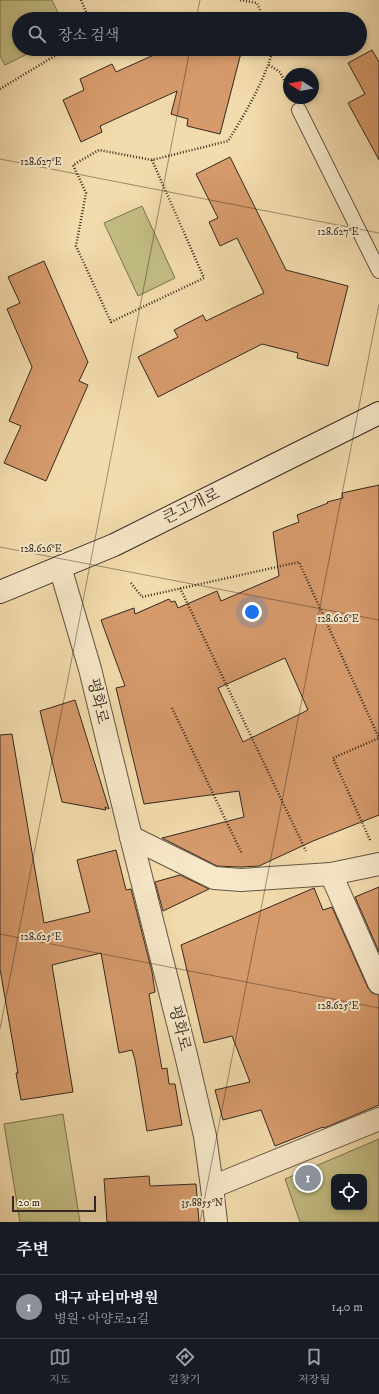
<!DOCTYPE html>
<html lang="ko">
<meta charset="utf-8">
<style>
:root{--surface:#171b24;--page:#242831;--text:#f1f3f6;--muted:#9ea1a6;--line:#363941;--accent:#8c9099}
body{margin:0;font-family:"IM FELL DW Pica","Noto Serif KR",serif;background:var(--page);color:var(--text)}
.controls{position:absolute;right:12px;bottom:12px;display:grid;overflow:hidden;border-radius:8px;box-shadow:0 2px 6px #0003}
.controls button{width:36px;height:36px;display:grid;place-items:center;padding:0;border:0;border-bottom:1px solid var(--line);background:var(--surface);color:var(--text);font:20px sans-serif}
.compass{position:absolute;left:283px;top:68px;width:36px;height:36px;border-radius:50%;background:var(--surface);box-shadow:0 2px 6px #0003;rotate:281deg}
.scale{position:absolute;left:12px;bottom:10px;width:84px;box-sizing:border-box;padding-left:4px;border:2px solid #342922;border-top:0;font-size:11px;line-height:14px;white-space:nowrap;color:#342922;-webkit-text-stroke:3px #f7e8c9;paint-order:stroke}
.you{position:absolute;left:252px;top:612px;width:14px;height:14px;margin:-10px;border:3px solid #fff;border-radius:50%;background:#1a73e8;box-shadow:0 0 0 6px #1a73e833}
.badge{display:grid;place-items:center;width:26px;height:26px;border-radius:50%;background:var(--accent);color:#fff;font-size:13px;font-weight:700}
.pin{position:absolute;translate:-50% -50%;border:2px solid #fff;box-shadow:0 1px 4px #0006}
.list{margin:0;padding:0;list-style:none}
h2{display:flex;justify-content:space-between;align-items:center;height:52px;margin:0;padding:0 16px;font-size:17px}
h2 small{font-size:13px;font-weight:400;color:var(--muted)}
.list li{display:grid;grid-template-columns:26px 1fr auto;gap:12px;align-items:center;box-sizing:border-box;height:64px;padding:0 16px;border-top:1px solid var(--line)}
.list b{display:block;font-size:15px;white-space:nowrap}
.list p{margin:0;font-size:13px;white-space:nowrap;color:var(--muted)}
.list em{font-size:13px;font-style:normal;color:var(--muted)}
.icon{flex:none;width:22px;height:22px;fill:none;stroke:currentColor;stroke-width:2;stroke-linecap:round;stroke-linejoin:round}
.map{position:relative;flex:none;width:379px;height:1222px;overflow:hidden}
.search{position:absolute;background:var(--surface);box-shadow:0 2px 6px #0003;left:12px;right:12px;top:12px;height:44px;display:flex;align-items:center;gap:10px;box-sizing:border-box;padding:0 14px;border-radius:22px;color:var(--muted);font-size:15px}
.sheet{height:116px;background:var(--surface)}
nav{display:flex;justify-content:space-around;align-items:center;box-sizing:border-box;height:56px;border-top:1px solid var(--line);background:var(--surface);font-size:11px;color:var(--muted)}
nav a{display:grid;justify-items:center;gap:2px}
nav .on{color:var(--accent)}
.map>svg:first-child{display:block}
</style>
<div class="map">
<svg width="379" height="1222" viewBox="0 0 379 1222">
<rect width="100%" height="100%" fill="#f2dbac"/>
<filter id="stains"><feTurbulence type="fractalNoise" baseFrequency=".005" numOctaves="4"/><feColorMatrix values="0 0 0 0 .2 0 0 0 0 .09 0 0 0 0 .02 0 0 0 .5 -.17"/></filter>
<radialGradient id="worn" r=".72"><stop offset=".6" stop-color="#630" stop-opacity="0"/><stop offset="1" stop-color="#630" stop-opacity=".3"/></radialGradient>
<g fill="#c3be84" stroke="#7c7453" fill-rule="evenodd">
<polygon points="0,0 52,0 61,19 19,19 19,49 37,49 5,65 0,56"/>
<polygon points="142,206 175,278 138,296 104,223"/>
<polygon points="63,1114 80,1222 20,1222 4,1124"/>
<path d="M379,1139V1222H300L285,1179ZM334,1177H364V1207H334Z"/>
</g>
<g fill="#d69a6b" stroke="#342922" fill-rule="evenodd">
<polygon points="154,49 226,49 241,53 220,134 187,126 188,119 171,114 177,91 100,126 102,132 81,142 63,100 84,90 80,79 112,64 116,72 156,54"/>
<polygon points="372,50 379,62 379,160 348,103 365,94 348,63"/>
<polygon points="230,157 286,270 348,286 328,366 297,358 298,353 262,344 158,397 138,357 178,337 174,330 203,315 206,321 264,293 237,238 220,246 209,222 218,218 196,174"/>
<polygon points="44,261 88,362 79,381 88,385 46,481 4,463 21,426 9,421 32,367 7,309 20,303 8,277"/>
<path d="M379,485V815L313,841L259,866L241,867L217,866L162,838L244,817L239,791L144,804L116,688L125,686L101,620L134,608L135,614L169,599L171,602L175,601L178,608L217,591L221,601L279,576L273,532L299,522L297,515L328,503L327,502L343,498L342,493ZM285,658L308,710L243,742L218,688Z"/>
<polygon points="75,700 109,809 105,807 106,810 62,802 40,711"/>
<polygon points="12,734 44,923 90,912 77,860 116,850 126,890 131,889 152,972 155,992 149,994 162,1069 167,1068 169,1084 175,1084 182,1125 147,1131 135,1060 132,1050 119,1053 101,953 52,965 73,1092 21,1100 16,1073 18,1073 0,969 0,735"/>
<polygon points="180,875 209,889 163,911 155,882"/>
<polygon points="379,887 379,952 355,897"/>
<polygon points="314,888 323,910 332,907 368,988 372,993 379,995 379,1105 324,1128 323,1127 275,1146 261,1110 223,1120 215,1090 250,1082 232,1036 204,1043 181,945"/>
<polygon points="149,1176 150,1186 196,1184 199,1222 107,1222 104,1179"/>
</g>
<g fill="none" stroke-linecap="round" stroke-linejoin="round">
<g stroke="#645644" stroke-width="16">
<polyline id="lane" points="299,110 379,271"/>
</g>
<g stroke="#645644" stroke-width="24">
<g id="street">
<polyline points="60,567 90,669 131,837 186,1055 205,1136 212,1187 216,1222"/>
<polyline points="131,837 214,878 241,880 331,874 379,864"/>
<polyline points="331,874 379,983"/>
<polyline points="212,1187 379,1119"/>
</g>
</g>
<g stroke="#342922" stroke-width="24">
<polyline id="secondary" points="0,592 114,545 379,413"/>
</g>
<g stroke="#342922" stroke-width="2.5" stroke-dasharray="1 2" stroke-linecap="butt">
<polyline points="81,0 89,19"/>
<polyline points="240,0 257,3 264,19"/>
<polyline points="269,65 280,72 289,90"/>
<polyline points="0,89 66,49"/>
<path d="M152,160L204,278L111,322L76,246L86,193L73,165L99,150L152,160L228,141C245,114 265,80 273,49"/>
<polyline points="131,583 142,597 299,562 379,738"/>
<polyline points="180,588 306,851"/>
<polyline points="172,708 242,854"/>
<polyline points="370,840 333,758 379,738"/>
</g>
<use href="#lane" stroke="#f7e8c9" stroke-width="14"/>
<use href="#street" stroke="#f7e8c9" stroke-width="22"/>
<use href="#secondary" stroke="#f7e8c9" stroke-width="22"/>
</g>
<path fill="none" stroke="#342922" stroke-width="1" stroke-opacity="0.45" d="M196,19L200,0M0,159L379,233M0,547L379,620M0,934L379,1008M0,1029L190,49M200,1222L379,304"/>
<g text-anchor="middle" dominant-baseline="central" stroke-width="4" stroke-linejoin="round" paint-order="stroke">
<g font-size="16" fill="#342922" stroke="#f7e8c9">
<text transform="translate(191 506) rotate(-26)">큰고개로</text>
<text transform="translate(98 701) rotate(77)">평화로</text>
<text transform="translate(180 1028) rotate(76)">평화로</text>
</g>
</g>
<g font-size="10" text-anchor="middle" fill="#342922" stroke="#f7e8c9" stroke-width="4" stroke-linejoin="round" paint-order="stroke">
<text x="41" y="165">128.627°E</text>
<text x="338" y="235">128.627°E</text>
<text x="41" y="552">128.626°E</text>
<text x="338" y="622">128.626°E</text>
<text x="41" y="940">128.625°E</text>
<text x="338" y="1009">128.625°E</text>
<text x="202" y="1206">35.8855°N</text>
</g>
<rect width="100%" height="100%" filter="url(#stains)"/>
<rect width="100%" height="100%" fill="url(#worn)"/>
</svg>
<div class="controls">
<button><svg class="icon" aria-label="locate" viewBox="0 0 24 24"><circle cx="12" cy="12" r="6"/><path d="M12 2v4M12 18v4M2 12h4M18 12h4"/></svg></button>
</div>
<svg class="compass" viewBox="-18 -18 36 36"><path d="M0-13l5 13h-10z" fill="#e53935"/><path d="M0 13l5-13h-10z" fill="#9ea1a6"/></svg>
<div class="scale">20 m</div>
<div class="you"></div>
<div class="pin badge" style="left:308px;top:1178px">1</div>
<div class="search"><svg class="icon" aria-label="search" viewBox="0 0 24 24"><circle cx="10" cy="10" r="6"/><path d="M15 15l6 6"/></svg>장소 검색</div>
</div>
<section class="sheet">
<h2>주변<small></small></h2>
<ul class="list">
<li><span class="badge">1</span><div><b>대구 파티마병원</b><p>병원 · 아양로21길</p></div><em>140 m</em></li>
</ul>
</section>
<nav>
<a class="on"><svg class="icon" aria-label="map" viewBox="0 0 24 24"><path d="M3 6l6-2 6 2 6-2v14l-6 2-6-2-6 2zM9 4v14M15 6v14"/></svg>지도</a>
<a><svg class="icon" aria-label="directions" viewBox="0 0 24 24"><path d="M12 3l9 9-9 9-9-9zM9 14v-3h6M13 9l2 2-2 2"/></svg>길찾기</a>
<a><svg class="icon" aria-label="saved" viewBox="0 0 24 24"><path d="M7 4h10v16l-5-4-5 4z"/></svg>저장됨</a>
</nav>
